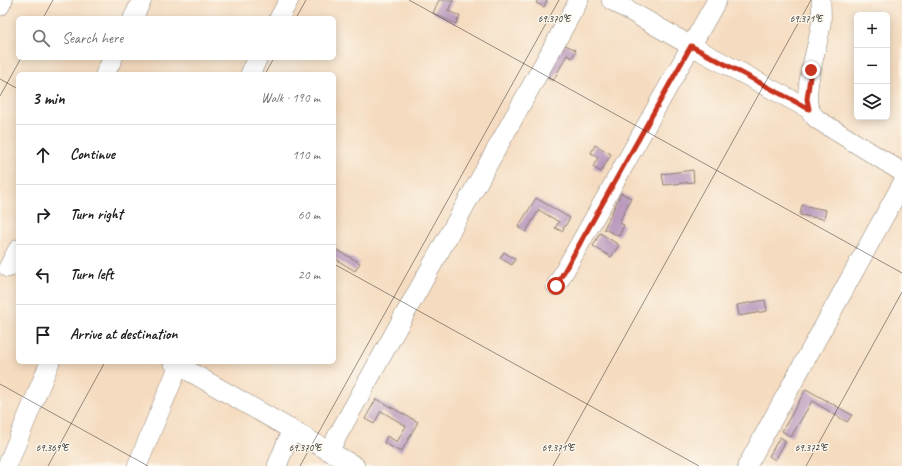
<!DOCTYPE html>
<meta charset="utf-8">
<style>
:root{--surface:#fff;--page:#f2f2f2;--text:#202124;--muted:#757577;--line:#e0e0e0}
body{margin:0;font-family:Caveat,sans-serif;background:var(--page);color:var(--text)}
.controls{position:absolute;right:12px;top:12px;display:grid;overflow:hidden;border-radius:6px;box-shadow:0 2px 10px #0003}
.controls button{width:36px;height:36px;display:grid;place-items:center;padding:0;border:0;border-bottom:1px solid var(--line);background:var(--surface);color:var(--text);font:20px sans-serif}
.stop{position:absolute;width:12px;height:12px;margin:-9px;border:3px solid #c8321e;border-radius:50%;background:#fff}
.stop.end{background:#c8321e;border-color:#fff;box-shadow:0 1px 4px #0008}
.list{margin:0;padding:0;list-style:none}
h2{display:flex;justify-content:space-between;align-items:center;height:52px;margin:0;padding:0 16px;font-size:17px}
h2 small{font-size:13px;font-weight:400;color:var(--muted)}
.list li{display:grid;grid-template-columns:26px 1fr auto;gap:12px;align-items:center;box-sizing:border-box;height:60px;padding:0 16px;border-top:1px solid var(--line)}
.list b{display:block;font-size:15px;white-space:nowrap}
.list em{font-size:13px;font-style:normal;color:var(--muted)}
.icon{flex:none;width:22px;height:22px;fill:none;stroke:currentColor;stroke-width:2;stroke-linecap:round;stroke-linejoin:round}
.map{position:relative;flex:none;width:902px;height:466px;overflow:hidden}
.search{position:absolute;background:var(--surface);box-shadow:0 2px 10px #0003;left:16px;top:16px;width:320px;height:44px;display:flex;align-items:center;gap:10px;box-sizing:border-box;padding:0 14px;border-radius:6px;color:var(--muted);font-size:15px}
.panel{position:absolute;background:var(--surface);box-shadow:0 2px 10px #0003;left:16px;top:72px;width:320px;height:292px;border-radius:6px}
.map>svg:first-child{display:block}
</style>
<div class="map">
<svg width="902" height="466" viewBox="0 0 902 466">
<rect width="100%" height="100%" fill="#fbf7ec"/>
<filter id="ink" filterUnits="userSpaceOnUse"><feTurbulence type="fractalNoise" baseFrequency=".025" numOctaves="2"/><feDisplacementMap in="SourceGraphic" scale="8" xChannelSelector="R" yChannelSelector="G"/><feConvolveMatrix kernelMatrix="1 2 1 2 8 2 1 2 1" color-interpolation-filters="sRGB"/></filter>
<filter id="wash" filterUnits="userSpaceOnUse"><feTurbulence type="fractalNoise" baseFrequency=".012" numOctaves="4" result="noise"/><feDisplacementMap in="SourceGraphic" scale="16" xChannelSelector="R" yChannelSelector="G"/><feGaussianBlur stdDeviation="0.9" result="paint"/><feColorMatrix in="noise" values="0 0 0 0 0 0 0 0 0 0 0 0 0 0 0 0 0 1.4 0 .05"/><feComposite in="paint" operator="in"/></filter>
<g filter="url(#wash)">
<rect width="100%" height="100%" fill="#f5dbbf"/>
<g id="blocks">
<g fill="#b998bc">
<polygon points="439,0 453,0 448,11 460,16 456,24 433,13"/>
<polygon points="538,0 547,0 544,7 536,3"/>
<polygon points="561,43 576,50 572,58 567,55 553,81 544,76"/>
<polygon points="595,145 611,154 601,172 593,167 598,157 591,153"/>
<polygon points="693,170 694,182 664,185 662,174"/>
<polygon points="621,193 631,198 619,223 624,225 619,236 604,229"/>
<polygon points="536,198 570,218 562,231 555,228 559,222 539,210 526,232 518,227"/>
<polygon points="802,205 826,210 824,219 800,215"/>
<polygon points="600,233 619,245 611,257 593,246"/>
<polygon points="334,248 360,263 355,271 334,258"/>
<polygon points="504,252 515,259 512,265 500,258"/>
<polygon points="765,300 767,311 739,316 737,305"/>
<polygon points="806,389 852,415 847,422 812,401 791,437 782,431"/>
<polygon points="376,399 418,422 401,452 384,443 387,436 397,442 406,426 381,411 374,424 365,419"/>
<polygon points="780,437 786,441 775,460 769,456"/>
</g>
</g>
</g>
<g filter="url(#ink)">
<use href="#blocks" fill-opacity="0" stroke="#887c6e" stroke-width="1"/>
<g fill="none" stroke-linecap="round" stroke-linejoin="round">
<g stroke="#887c6e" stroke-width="20">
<g id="street">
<polyline points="611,0 691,46 809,109"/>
<path d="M821,0C821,8 822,17 821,25C818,46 803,89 809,108C811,113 814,117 818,120L902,172"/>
<polyline points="0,6 3,0"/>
<polyline points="133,18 142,0"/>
<polyline points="279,18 289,0"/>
<polyline points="105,74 113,58"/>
<polyline points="250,74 258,58"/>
<polyline points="8,268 18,249"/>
<polyline points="556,286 717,0"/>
<polyline points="173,362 355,466"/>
<polyline points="329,451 579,0"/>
<polyline points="7,466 50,362"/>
<polyline points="137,466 179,365"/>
<polyline points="277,466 292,429"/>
<polyline points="747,466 902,184"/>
</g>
</g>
<use href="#street" stroke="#fff" stroke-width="19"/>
</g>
</g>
<g fill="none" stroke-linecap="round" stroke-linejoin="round" filter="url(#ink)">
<polyline stroke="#c8321e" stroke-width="5" points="556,286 691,46 809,109 807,99 811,70"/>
</g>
<path fill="none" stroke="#1c1c1c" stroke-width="1" stroke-opacity="0.45" d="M409,0L902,273M43,18L53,0M296,18L306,0M265,74L274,58M0,79L18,89M0,96L21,58M334,264L699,466M0,384L148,466M48,466L105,362M300,466L559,0M553,466L811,0M806,466L902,292"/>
<g font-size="10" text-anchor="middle" fill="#1c1c1c" stroke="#fbf7ec" stroke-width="3" stroke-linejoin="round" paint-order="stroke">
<text x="554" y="22">69.370°E</text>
<text x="806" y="22">69.371°E</text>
<text x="52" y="451">69.369°E</text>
<text x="305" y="451">69.370°E</text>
<text x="558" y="451">69.371°E</text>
<text x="811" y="451">69.372°E</text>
</g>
</svg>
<div class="controls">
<button>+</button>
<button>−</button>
<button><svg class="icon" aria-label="layers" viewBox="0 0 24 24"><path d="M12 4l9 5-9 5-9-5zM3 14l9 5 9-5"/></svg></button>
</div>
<div class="stop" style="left:556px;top:286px"></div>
<div class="stop end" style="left:811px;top:70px"></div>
<div class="search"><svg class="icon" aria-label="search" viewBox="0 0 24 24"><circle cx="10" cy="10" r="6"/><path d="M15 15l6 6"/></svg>Search here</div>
<section class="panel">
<h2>3 min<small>Walk · 190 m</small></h2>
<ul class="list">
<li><svg class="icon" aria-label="ahead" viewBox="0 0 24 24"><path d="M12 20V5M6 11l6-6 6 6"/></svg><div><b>Continue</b></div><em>110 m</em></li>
<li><svg class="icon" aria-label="right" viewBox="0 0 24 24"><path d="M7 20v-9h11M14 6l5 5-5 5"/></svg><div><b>Turn right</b></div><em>60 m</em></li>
<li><svg class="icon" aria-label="left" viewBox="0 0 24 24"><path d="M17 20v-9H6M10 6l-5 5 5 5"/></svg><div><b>Turn left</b></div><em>20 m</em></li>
<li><svg class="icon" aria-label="arrive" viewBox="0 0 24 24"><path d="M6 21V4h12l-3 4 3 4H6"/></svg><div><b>Arrive at destination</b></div></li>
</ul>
</section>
</div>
